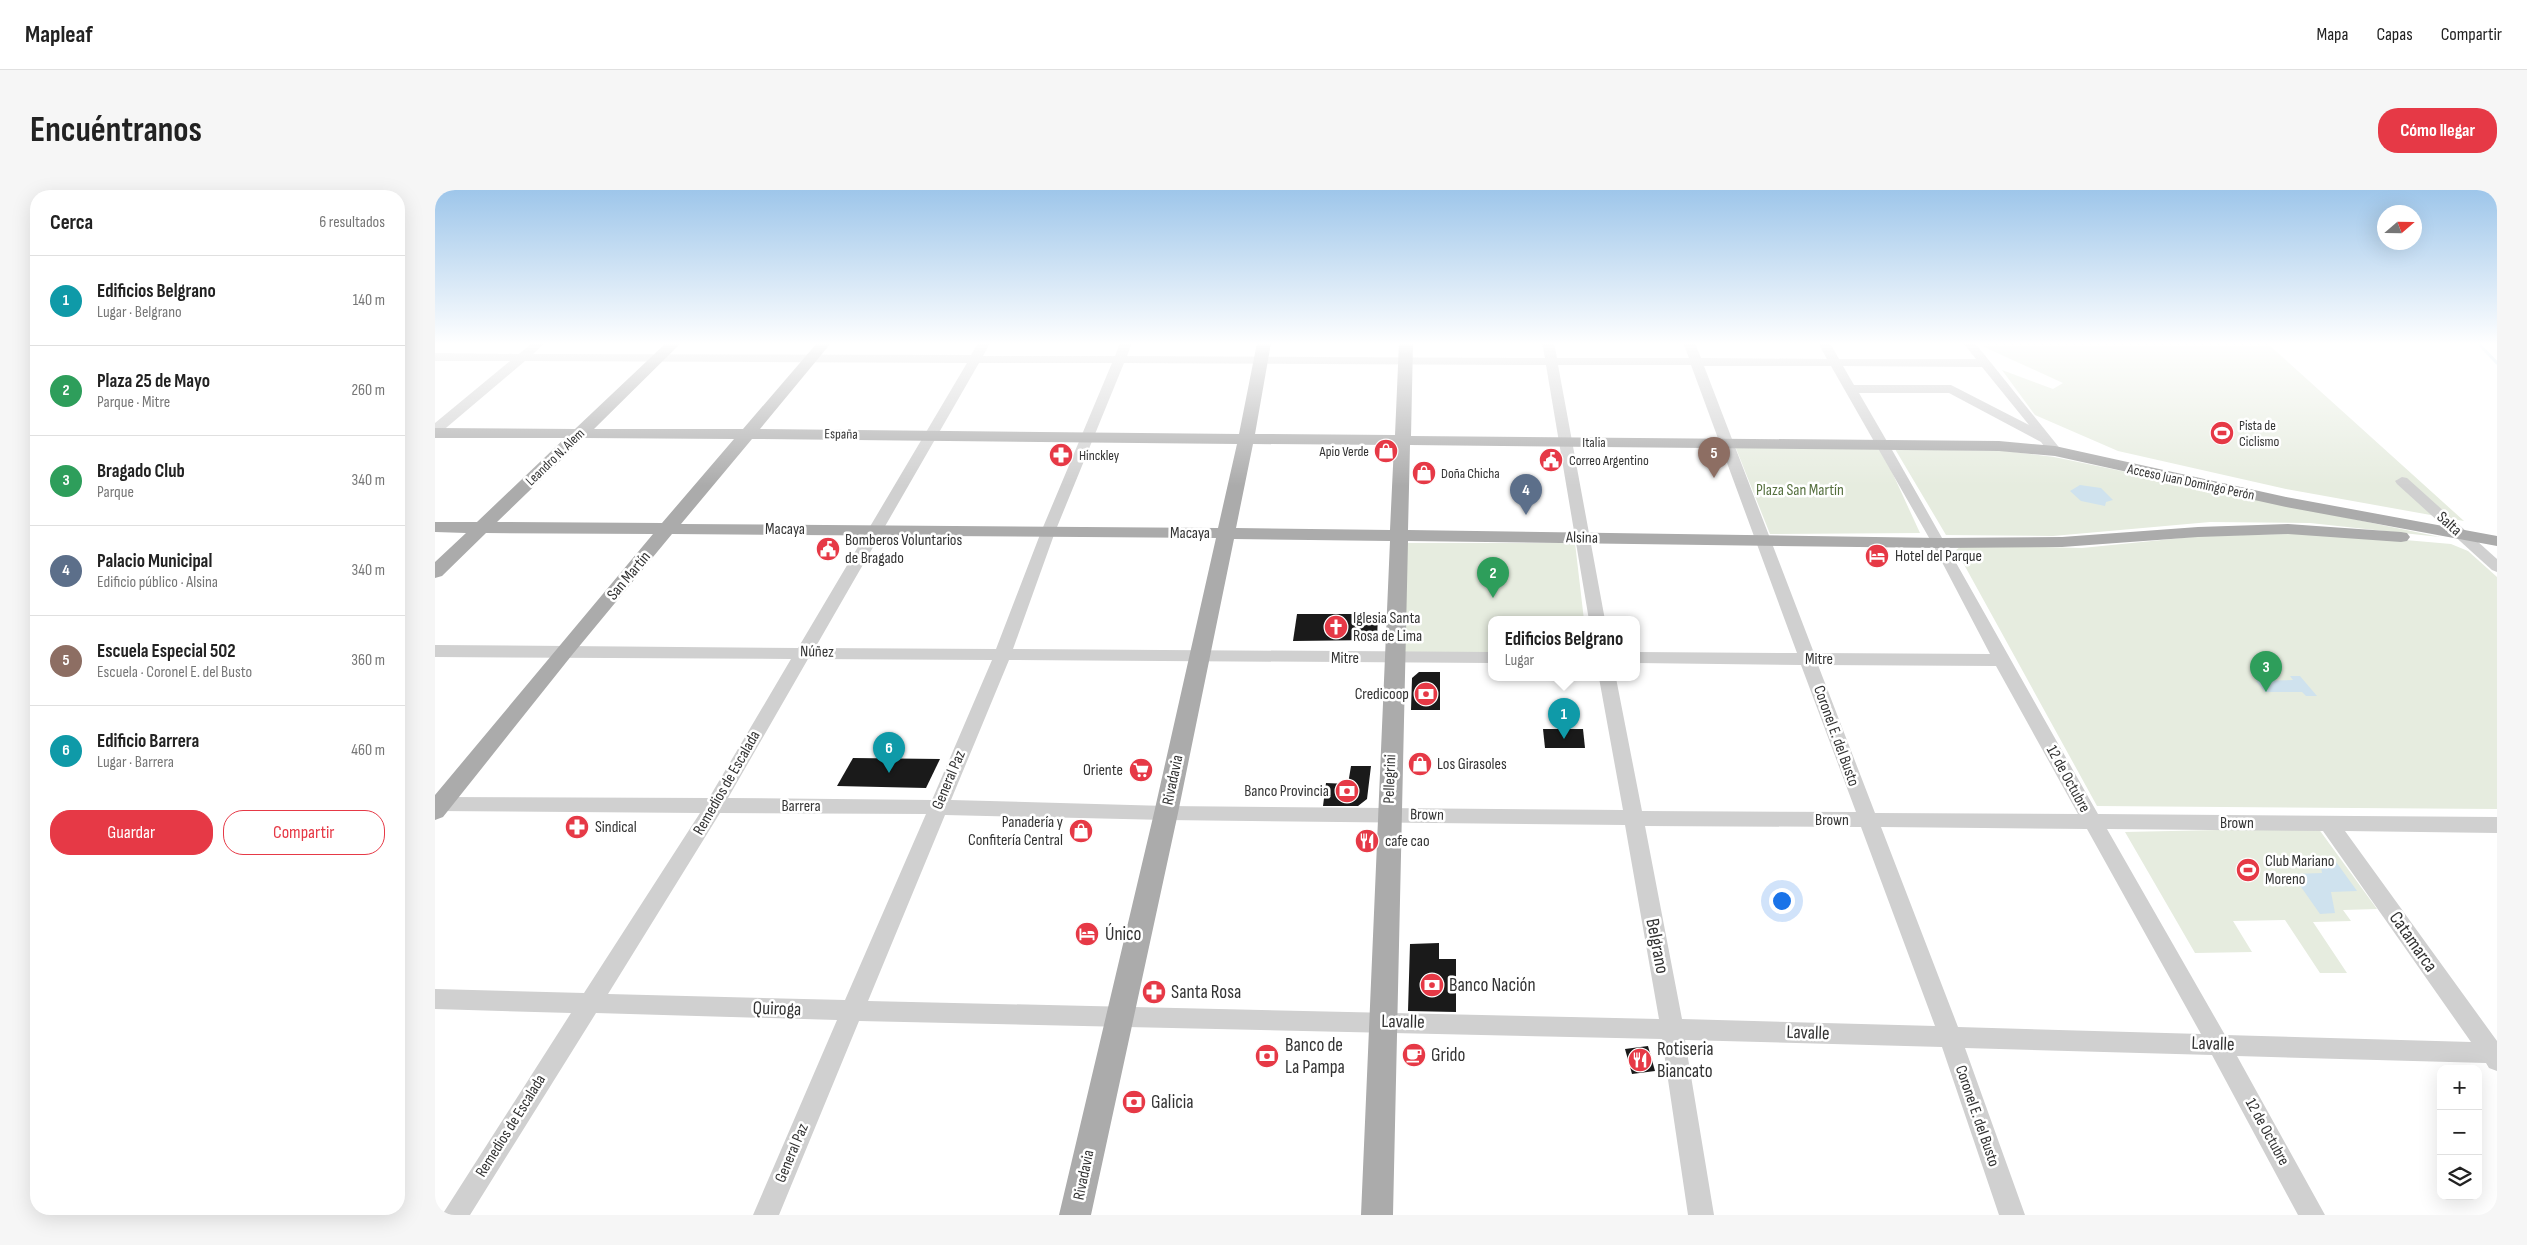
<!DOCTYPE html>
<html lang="es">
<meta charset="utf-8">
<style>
:root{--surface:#fff;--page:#f6f6f6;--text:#222;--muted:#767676;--line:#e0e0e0;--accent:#e63946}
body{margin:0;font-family:"Sofia Sans Condensed",sans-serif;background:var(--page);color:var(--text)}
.controls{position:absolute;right:15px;bottom:15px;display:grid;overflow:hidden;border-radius:10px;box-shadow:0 5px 20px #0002}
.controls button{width:45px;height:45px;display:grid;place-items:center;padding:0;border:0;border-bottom:1px solid var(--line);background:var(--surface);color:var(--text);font:25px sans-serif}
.compass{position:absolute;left:1942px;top:15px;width:45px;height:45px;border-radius:50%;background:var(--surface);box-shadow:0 5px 20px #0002;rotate:70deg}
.you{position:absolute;left:1346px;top:710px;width:18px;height:18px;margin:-12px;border:4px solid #fff;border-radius:50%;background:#1a73e8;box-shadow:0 0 0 8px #1a73e833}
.badge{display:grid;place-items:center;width:32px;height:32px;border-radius:50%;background:var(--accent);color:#fff;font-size:16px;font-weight:700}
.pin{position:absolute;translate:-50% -41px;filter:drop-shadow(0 1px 2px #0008)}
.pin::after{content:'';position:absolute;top:26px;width:18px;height:15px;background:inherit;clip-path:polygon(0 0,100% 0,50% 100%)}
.popup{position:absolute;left:1053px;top:426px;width:152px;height:65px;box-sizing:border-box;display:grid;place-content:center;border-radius:10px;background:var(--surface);filter:drop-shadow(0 1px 4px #0005);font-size:16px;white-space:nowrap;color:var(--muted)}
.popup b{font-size:19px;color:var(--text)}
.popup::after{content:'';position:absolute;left:50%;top:100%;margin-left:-10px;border:10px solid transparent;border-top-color:var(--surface)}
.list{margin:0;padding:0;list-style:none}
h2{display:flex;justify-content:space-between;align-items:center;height:65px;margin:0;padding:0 20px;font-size:21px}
h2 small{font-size:16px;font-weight:400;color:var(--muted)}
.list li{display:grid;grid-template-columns:32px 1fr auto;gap:15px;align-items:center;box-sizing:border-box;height:90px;padding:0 20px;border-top:1px solid var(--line)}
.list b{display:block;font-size:19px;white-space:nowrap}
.list p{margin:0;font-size:16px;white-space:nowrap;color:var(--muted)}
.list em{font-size:16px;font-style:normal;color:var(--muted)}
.actions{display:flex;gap:10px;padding:15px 20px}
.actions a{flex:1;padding:11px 0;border:1px solid var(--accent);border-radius:20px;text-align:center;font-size:18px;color:var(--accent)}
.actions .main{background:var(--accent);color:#fff}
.icon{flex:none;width:28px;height:28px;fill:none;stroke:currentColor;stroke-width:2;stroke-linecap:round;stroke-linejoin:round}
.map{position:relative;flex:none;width:2062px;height:1025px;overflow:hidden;border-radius:20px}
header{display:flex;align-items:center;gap:30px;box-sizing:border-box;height:70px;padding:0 25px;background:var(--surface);border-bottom:1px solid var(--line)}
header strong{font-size:24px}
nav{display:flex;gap:28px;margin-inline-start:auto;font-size:18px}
.intro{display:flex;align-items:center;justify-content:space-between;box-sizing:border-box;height:120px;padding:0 30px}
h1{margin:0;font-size:35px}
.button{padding:12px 22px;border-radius:20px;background:var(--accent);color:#fff;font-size:18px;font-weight:700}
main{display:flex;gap:30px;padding:0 30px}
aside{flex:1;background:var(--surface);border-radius:20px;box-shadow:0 5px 20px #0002}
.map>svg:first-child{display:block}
</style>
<header>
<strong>Mapleaf</strong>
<nav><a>Mapa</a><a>Capas</a><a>Compartir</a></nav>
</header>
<div class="intro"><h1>Encuéntranos</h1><a class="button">Cómo llegar</a></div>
<main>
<aside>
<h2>Cerca<small>6 resultados</small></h2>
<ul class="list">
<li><span class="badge" style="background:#0f9aa8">1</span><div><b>Edificios Belgrano</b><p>Lugar · Belgrano</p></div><em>140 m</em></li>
<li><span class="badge" style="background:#2e9e5b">2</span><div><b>Plaza 25 de Mayo</b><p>Parque · Mitre</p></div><em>260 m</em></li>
<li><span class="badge" style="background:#2e9e5b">3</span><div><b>Bragado Club</b><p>Parque</p></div><em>340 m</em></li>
<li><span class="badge" style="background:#5c6f8a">4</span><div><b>Palacio Municipal</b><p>Edificio público · Alsina</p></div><em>340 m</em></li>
<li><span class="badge" style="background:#8d6e63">5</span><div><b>Escuela Especial 502</b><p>Escuela · Coronel E. del Busto</p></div><em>360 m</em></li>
<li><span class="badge" style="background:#0f9aa8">6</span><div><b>Edificio Barrera</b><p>Lugar · Barrera</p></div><em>460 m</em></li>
</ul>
<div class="actions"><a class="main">Guardar</a><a>Compartir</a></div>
</aside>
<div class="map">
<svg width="2062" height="1025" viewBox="0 0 2062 1025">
<rect width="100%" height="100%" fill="#fff"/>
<g fill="#e6ecdf">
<polygon points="1545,153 1832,153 2029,331 1851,299 1683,261 1600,225 1567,180 1618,199 1628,193 1549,157"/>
<polygon points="1300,256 1446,258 1485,343 1335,344"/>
<polygon points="1460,259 1570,261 1619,267 2005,347 1875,333 1775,332 1618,346 1511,345"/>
<polygon points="1890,343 2016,354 2033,361 2062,387 2062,619 1662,616 1521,360 1528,355 1647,358 1767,346"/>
<polygon points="972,353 1140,353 1149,430 1056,430 1056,463 965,463"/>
<polygon points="1883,638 1942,719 1908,720 1916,731 1878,732 1912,783 1885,783 1850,730 1798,731 1817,762 1760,763 1690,642"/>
</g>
<g fill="#cfe2ee">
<polygon points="1645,295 1666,298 1678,310 1671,312 1670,316 1646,311 1635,301"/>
<polygon points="1855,486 1865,486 1882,506 1871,506 1867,502 1830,502 1821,491 1858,490"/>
<polygon points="1899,669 1922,701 1896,702 1900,723 1885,724 1857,684 1887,683 1885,670"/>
</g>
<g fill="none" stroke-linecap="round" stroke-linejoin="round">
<polyline stroke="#cfe2ee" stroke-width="3" points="2043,153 2062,173"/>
</g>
<g fill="#1a1a1a">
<polygon points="862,424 943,424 942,450 858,451"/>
<polygon points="984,482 1005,482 1005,520 976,520 977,488"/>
<polygon points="1108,539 1148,539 1150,558 1110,558"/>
<polygon points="418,568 505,569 491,598 402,596"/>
<polygon points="916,576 936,576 932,609 923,616 888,616 891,593 913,594"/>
<polygon points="1004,753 1004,769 1021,769 1021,822 973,821 975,754"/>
<polygon points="1213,856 1220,881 1197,884 1190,859"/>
</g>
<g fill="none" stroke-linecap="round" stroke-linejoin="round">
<g fill="#d0d0d0" fill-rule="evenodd">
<path d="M97,153H110L98,164L536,165L543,153H555L548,166H680L685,153H697L692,166L1110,168L1107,153H1119L1122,168H1254L1248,153H1260L1266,168L1392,169L1383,153H1395L1404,169H1541L1528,153H1540L1627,261L1625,264H1615L1606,252L1514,203H1424C1505,342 1583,484 1663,624L2062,627V643L1910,641L2062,851V881L2054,878L2051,873L1802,866L1890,1025H1863L1777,865L1530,858L1590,1025H1564L1507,857L1250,850L1279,1025H1253L1227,849L424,831L344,1025H318L402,830L161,823L35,1025H7L136,823L0,819V799L149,803L265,623L0,621V607L274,608L356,469L0,467V455L363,458L532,173L90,171L5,243L0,244V233L75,171H0V163L84,164ZM544,173H677L606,342L561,459L380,458ZM689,173L1111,175L1154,430H1170L1123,175H1256L1362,463L1202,462V473L1366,475L1421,622L1207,621L1181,488H1164L1188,620L731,616L516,610L574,470L1056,473V462L578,459L620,342ZM1269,176H1396L1497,353L1555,464L1379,463ZM1408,176L1547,177L1594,235L1516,195H1419ZM373,469L557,470L497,610L293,608ZM1383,475L1561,476L1643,624L1440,623ZM285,623L491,624L410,810L173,804ZM510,625L731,630L1190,635L1224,829L433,811ZM1210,636L1426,637L1500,836L1247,829ZM1446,637L1652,639L1766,844L1523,837ZM1672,639L1888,641L2036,852L1790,845Z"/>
<polygon points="1967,287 1972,288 2062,369 2062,382 2057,380 1962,294 1960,291"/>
</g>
<path fill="#ababab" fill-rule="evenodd" d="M231,153H246L159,239H308L382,153H396L325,239L804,244L822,153H836L820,244L960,245L964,153H978L976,246L1564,251L1620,256L1851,307L2062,346V356L1851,317L1620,266L1564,261L975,255L973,340L1504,348L1627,347L1763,337L1853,334L1966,342L1972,343L1975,347L1972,351L1966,352L1853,344L1763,347L1627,357L1504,358L973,351L958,1025H926L955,351L799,349L743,623L656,1025H624L719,623L781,348L237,344L137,465L8,627L0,630V605L218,344L51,343L7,386L0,388V372L31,343L0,342V332H42L130,248H0V238L140,239ZM149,248L299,249L227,333L62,332ZM317,249L802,254L783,338L246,334ZM818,254L959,255L955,340L801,338Z"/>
</g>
<linearGradient id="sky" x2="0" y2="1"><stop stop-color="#9ec6ea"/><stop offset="0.52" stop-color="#fff"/><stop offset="1" stop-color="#fff" stop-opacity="0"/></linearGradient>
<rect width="2062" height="296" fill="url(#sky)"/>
<defs>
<g id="stadium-disc" transform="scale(1.25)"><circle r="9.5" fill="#e63946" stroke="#fff"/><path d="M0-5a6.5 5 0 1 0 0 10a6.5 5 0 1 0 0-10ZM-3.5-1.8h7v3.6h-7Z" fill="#fff"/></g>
<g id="shop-disc" transform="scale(1.25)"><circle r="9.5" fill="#e63946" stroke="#fff"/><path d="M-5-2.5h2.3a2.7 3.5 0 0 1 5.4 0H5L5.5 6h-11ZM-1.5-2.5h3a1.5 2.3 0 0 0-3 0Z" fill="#fff"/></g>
<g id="pharmacy-disc" transform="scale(1.25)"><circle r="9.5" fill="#e63946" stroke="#fff"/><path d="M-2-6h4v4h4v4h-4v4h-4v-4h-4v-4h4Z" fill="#fff"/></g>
<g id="civic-disc" transform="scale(1.25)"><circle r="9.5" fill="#e63946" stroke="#fff"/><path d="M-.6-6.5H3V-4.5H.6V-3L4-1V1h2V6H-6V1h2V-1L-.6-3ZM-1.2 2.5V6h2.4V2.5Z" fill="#fff"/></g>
<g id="hotel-disc" transform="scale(1.25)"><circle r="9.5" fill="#e63946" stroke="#fff"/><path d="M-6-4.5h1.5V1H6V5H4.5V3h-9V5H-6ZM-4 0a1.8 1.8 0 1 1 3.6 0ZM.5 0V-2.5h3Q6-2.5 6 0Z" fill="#fff"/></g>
<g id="church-disc" transform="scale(1.25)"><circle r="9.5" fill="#e63946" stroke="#fff"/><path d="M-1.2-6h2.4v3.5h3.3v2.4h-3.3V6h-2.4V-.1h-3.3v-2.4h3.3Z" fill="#fff"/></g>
<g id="bank-disc" transform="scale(1.25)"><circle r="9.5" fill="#e63946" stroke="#fff"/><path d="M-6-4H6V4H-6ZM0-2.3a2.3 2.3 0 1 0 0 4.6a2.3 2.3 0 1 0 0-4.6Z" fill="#fff"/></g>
<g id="supermarket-disc" transform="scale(1.25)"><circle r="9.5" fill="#e63946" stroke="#fff"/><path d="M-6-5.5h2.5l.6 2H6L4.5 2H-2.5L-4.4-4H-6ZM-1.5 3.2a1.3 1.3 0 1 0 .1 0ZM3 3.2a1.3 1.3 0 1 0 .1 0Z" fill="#fff"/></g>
<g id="restaurant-disc" transform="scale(1.25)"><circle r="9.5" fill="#e63946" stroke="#fff"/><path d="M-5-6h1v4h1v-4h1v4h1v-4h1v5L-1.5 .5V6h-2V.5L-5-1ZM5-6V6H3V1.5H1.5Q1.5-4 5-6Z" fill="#fff"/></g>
<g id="cafe-disc" transform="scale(1.25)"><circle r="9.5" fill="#e63946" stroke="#fff"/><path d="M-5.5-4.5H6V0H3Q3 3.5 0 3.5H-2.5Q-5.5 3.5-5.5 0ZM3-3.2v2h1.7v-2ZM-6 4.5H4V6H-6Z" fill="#fff"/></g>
</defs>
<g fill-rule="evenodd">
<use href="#stadium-disc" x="1787" y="243"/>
<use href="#shop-disc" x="951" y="261"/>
<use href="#pharmacy-disc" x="626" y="265"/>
<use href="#civic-disc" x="1116" y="270"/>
<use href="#shop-disc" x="989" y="283"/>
<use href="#civic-disc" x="393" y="359"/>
<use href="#hotel-disc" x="1442" y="366"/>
<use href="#church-disc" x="901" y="437"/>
<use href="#bank-disc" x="991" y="504"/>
<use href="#shop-disc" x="985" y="574"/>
<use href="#supermarket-disc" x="706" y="580"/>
<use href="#bank-disc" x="912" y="601"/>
<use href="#pharmacy-disc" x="142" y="637"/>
<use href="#shop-disc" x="646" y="641"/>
<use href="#restaurant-disc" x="932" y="651"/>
<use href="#stadium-disc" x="1813" y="680"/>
<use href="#hotel-disc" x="652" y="744"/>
<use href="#bank-disc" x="997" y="795"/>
<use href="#pharmacy-disc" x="719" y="802"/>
<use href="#cafe-disc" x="979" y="865"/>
<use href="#bank-disc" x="832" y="866"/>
<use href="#restaurant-disc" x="1205" y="870"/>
<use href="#bank-disc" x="699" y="912"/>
</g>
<g text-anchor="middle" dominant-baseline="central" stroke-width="5" stroke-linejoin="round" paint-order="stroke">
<g font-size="14" fill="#333" stroke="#fff" text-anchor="start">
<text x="1804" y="235">Pista de<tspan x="1804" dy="16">Ciclismo</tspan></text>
<text x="934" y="261" text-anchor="end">Apio Verde</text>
<text x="644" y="265">Hinckley</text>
<text x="1134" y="270">Correo Argentino</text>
<text x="1006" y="283">Doña Chicha</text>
</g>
<g font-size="14" fill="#333" stroke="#fff">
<text transform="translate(406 244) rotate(1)">España</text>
<text x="1159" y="252">Italia</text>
<text transform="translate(120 267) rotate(-44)">Leandro N. Alem</text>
<text transform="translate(1756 292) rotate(12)">Acceso Juan Domingo Perón</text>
</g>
<g font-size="16" fill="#56703f" stroke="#fff">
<text x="1365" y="300">Plaza San Martín</text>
</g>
<g font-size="16" fill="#333" stroke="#fff">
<text transform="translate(2014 334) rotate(42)">Salta</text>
<text x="350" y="339">Macaya</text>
<text x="755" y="343">Macaya</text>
<text transform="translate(1147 348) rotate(1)">Alsina</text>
<text transform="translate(194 386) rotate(-50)">San Martín</text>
<text transform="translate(382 462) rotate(1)">Núñez</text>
<text x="910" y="468">Mitre</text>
<text x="1384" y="469">Mitre</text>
<text transform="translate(1401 546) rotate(70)">Coronel E. del Busto</text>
<text transform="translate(955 589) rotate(-88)">Pellegrini</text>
<text transform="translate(1633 589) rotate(61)">12 de Octubre</text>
<text transform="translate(514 590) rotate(-67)">General Paz</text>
<text transform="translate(738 590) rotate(-78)">Rivadavia</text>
<text transform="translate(292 593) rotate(-60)">Remedios de Escalada</text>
<text x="366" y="616">Barrera</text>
<text transform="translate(992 625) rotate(1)">Brown</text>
<text x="1397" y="630">Brown</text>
<text x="1802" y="633">Brown</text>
<text transform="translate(1542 926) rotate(71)">Coronel E. del Busto</text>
<text transform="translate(76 936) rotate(-58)">Remedios de Escalada</text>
<text transform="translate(1832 942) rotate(61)">12 de Octubre</text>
<text transform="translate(357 963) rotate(-67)">General Paz</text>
<text transform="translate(649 985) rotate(-78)">Rivadavia</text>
</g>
<g font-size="16" fill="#333" stroke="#fff" text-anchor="start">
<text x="410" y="350">Bomberos Voluntarios<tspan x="410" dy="18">de Bragado</tspan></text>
<text x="1460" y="366">Hotel del Parque</text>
<text x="918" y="428">Iglesia Santa<tspan x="918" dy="18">Rosa de Lima</tspan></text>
<text x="974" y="504" text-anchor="end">Credicoop</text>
<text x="1002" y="574">Los Girasoles</text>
<text x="688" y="580" text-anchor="end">Oriente</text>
<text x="894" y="601" text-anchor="end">Banco Provincia</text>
<text x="628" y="632" text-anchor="end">Panadería y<tspan x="628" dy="18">Confitería Central</tspan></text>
<text x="160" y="637">Sindical</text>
<text x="950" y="651">cafe cao</text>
<text x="1830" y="671">Club Mariano<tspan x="1830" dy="18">Moreno</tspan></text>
</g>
<g font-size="19" fill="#333" stroke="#fff" text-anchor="start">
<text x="670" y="744">Único</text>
<text x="1014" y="795">Banco Nación</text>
<text x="736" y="802">Santa Rosa</text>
<text x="850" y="855">Banco de<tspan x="850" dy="22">La Pampa</tspan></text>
<text x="1222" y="859">Rotiseria<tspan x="1222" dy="22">Biancato</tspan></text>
<text x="996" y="865">Grido</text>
<text x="716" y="912">Galicia</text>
</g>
<g font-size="19" fill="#333" stroke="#fff">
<text transform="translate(1978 752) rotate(55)">Catamarca</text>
<text transform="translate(1222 756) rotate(79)">Belgrano</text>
<text transform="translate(342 819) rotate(2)">Quiroga</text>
<text transform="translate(968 832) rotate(1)">Lavalle</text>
<text transform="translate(1373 843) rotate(2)">Lavalle</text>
<text transform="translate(1778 854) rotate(2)">Lavalle</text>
</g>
</g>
</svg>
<div class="controls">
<button>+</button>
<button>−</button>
<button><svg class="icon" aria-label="layers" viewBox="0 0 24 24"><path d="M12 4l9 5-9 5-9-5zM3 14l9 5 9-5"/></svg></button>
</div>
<svg class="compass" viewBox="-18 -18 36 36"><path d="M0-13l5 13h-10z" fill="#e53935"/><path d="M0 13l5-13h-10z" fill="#767676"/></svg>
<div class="you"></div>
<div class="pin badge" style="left:1129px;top:549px;background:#0f9aa8">1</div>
<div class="popup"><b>Edificios Belgrano</b>Lugar</div>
<div class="pin badge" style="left:1058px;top:408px;background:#2e9e5b">2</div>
<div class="pin badge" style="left:1831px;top:502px;background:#2e9e5b">3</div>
<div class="pin badge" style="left:1091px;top:325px;background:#5c6f8a">4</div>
<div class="pin badge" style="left:1279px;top:288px;background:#8d6e63">5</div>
<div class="pin badge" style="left:454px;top:583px;background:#0f9aa8">6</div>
</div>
</main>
